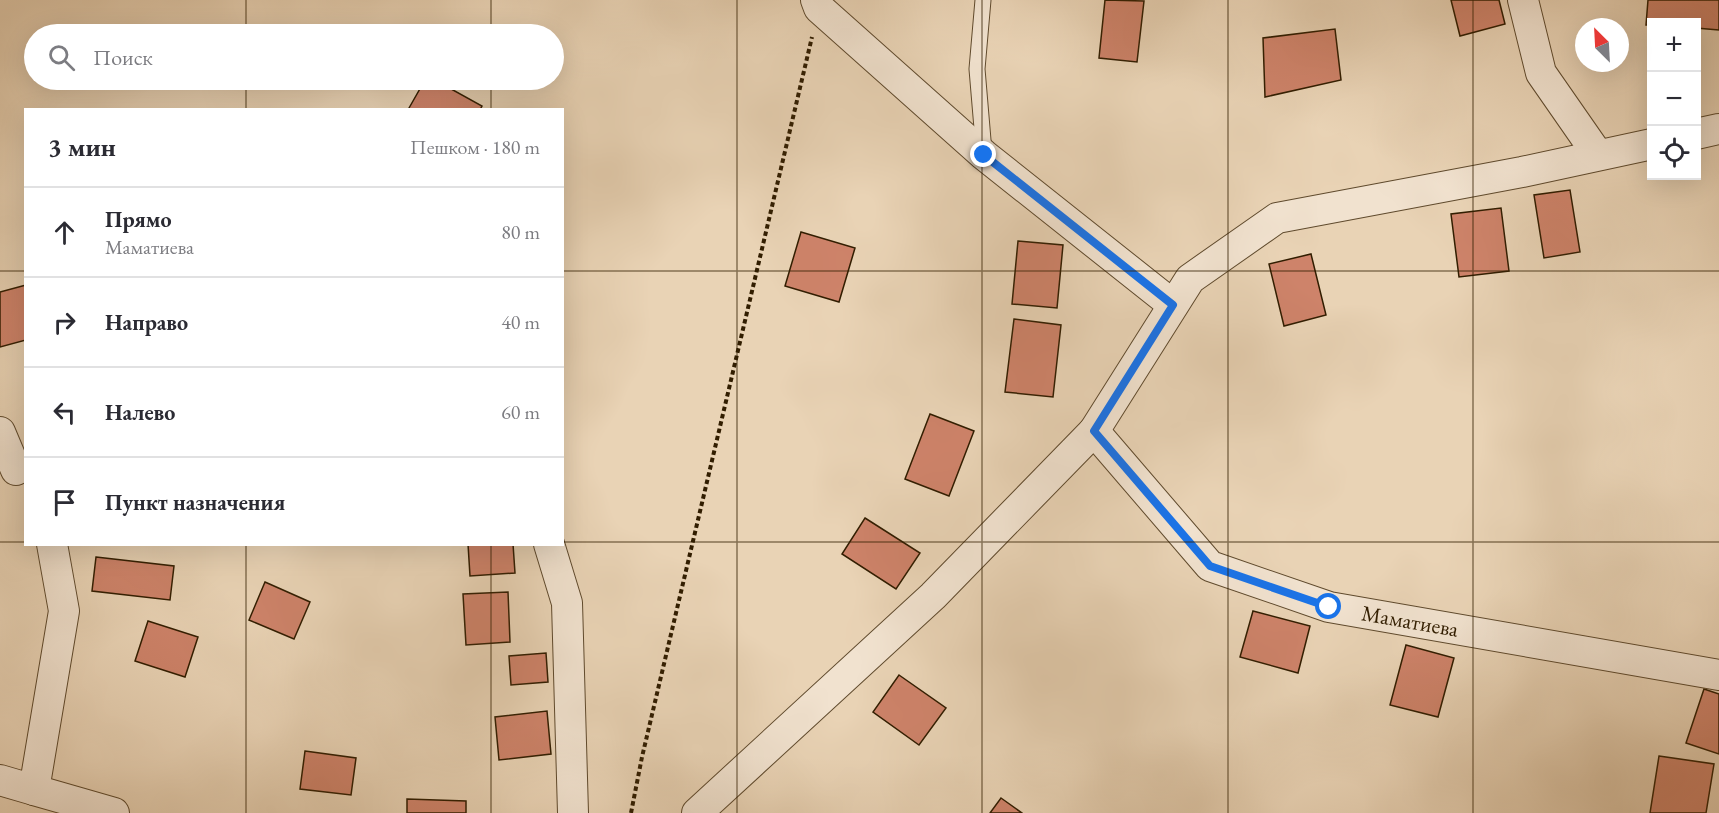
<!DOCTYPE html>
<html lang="ru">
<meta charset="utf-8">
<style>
:root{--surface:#fff;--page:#f2f2f3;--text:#2b2b33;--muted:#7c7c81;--line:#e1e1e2}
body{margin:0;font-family:"EB Garamond",serif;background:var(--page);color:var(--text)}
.controls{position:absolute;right:18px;top:18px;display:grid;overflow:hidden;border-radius:0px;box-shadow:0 6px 24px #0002}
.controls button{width:54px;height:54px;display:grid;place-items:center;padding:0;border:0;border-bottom:2px solid var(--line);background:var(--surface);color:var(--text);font:30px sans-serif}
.compass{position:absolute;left:1575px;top:18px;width:54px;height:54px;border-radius:50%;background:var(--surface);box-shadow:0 6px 24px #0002;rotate:336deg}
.stop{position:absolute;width:18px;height:18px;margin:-14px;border:4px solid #1a73e8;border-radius:50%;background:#fff}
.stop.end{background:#1a73e8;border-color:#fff;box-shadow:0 2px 6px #0008}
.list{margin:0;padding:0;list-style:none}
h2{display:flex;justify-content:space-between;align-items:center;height:78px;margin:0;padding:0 24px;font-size:26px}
h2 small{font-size:20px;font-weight:400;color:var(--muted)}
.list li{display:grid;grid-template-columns:39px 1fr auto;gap:18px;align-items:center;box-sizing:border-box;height:90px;padding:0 24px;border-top:2px solid var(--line)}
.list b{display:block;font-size:22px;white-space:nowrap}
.list p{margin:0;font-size:20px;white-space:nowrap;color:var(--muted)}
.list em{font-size:20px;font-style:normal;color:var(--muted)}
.icon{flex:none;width:33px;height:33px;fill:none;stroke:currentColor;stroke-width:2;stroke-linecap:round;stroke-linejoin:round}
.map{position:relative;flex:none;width:1719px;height:813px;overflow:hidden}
.search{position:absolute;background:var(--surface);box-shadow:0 6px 24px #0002;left:24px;top:24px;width:540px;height:66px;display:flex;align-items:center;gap:15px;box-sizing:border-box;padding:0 21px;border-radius:33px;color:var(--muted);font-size:22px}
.panel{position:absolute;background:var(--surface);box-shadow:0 6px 24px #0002;left:24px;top:108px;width:540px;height:438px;border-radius:0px}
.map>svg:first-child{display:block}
</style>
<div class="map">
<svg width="1719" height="813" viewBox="0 0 1719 813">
<rect width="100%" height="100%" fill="#e9d3b5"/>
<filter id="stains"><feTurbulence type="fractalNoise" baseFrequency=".00333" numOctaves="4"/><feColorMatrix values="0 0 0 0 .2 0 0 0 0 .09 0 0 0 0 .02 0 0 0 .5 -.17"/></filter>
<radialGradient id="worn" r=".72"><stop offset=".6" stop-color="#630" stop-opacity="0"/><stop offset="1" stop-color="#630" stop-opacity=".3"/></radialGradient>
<g fill="#ce836a" stroke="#311d00" stroke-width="1.5">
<polygon points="1105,0 1144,1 1137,62 1099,58"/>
<polygon points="1451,0 1499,0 1505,24 1460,36"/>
<polygon points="1648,0 1719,0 1719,30 1696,28 1696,22 1652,22 1652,25 1646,25"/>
<polygon points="1335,29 1341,80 1265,97 1263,38"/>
<polygon points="425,80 435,80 482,106 480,110 411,110 409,108"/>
<polygon points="1570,190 1580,252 1544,258 1534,195"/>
<polygon points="1501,208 1509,271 1459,277 1451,214"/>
<polygon points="801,232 855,248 839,302 785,286"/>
<polygon points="1018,241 1063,245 1057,308 1012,304"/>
<polygon points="1311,254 1326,315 1284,326 1269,264"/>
<polygon points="26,285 26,340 0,347 0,292"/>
<polygon points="1014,319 1061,325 1053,397 1005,392"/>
<polygon points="930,414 974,431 949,496 905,479"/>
<polygon points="865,518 920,553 896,589 842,554"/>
<polygon points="468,544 513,544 515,573 470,576"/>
<polygon points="96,557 174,566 170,600 92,591"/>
<polygon points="265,582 310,602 294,639 249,620"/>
<polygon points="508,592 510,642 466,645 463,594"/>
<polygon points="1253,611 1310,626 1298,673 1240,657"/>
<polygon points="148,621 198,637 185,677 135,661"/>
<polygon points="1406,645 1454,658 1438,717 1390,705"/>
<polygon points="546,653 548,682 511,685 509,656"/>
<polygon points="899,675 946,708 919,745 873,712"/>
<polygon points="1704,689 1719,694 1719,754 1686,743"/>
<polygon points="547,711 551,754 499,760 495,717"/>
<polygon points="305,751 356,758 351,795 300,789"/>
<polygon points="1659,756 1714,764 1706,813 1650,813"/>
<polygon points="1001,798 1022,813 990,813"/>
<polygon points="407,799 466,801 466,813 407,813"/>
</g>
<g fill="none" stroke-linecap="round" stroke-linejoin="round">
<g stroke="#5f4a2d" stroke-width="17">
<polyline id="lane" points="983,0 977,69 984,152"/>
</g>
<g stroke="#5f4a2d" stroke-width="32">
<g id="street">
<polyline points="816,0 819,8 984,155 1173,305"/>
<polyline points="1523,0 1541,73 1598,155"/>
<polyline points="1696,134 1719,129"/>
<polyline points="1094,431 1210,566 1329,607 1719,675"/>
<polyline points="0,432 16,470"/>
<polyline points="52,544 64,611 34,790 114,813"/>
<polyline points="549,544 567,603 573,813"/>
<polyline points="0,780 34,790"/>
<polyline points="697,813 933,596 1094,431 1190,279 1277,218 1522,172 1652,144"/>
</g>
</g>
<polyline stroke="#311d00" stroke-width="4" stroke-dasharray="4.5 3" stroke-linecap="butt" points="631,813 642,757 812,37"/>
<use href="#lane" stroke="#f1e2cf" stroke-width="15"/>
<use href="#street" stroke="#f1e2cf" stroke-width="30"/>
</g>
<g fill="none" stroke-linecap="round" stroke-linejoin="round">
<polyline stroke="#1a73e8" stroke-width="8" points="984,155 1173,305 1094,431 1210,566 1329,607"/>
</g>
<path fill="none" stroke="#311d00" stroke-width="1.5" stroke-opacity="0.55" d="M246,0V34M491,0V34M737,0V813M982,0V813M1228,0V813M1473,0V813M246,80V110M491,80V110M0,271H26M562,271H1719M0,542H26M562,542H1719M246,544V813M491,544V813"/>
<g text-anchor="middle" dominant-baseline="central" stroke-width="5" stroke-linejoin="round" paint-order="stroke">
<g font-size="22" fill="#311d00" stroke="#f1e2cf">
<text transform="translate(1410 621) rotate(10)">Маматиева</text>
</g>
</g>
<rect width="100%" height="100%" filter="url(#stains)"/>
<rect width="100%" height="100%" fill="url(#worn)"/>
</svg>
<div class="controls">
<button>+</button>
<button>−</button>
<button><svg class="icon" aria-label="locate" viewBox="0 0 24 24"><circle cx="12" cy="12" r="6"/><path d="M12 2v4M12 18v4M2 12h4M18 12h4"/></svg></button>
</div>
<svg class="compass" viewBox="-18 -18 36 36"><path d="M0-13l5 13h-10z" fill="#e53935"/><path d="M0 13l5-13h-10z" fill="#7c7c81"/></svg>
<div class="stop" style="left:1329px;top:607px"></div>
<div class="stop end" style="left:984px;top:155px"></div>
<div class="search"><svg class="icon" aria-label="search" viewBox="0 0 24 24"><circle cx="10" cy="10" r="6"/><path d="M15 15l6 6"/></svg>Поиск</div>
<section class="panel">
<h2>3 мин<small>Пешком · 180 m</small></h2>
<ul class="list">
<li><svg class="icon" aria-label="ahead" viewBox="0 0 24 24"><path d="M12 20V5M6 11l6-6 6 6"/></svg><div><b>Прямо</b><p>Маматиева</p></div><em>80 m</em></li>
<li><svg class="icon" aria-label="right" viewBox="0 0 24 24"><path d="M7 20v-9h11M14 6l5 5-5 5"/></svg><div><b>Направо</b></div><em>40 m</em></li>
<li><svg class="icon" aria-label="left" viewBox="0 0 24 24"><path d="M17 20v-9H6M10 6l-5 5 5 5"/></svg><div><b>Налево</b></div><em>60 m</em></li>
<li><svg class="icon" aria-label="arrive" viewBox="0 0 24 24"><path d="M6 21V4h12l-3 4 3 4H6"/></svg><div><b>Пункт назначения</b></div></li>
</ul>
</section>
</div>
